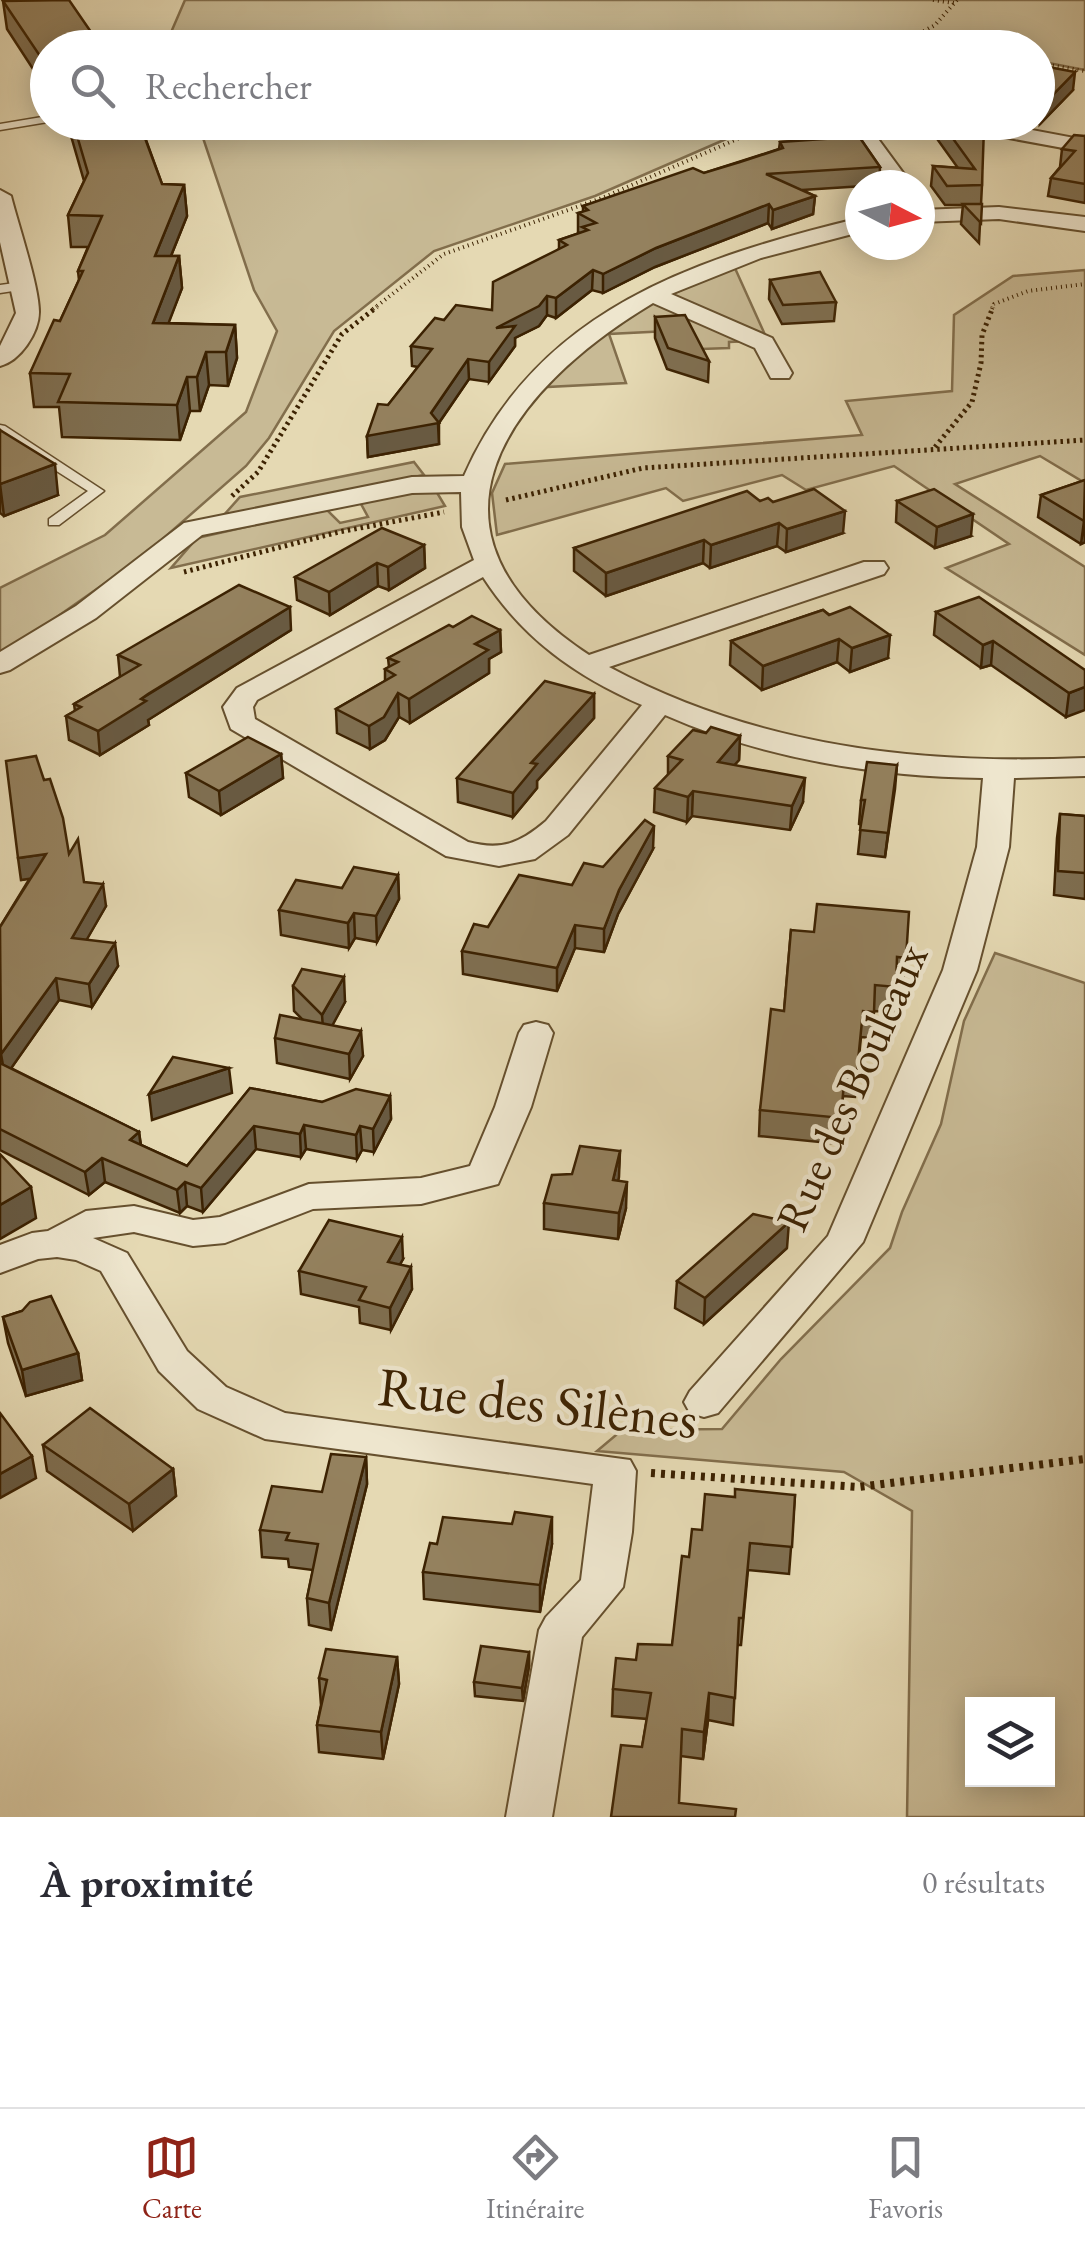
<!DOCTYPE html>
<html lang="fr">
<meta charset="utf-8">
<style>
:root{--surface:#fff;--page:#f2f2f3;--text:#2b2b33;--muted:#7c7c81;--line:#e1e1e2;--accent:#8f2418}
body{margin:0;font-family:"EB Garamond",serif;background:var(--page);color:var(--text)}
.controls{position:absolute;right:30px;bottom:30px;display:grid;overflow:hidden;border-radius:0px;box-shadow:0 5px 25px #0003}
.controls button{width:90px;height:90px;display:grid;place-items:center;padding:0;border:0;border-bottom:2px solid var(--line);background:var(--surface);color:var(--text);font:50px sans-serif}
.compass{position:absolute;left:845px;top:170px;width:90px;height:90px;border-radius:50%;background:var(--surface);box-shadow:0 5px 25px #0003;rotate:96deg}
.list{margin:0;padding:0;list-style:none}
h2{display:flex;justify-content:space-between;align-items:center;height:130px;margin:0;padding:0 40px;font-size:42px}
h2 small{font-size:32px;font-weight:400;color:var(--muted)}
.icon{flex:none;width:55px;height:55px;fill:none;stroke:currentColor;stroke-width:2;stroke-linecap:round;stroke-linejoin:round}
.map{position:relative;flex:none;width:1085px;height:1817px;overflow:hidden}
.search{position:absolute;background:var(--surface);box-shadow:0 5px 25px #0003;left:30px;right:30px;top:30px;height:110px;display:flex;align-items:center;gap:25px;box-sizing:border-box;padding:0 35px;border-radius:55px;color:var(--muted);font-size:38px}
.sheet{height:290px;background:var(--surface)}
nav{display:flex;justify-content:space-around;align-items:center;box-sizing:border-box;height:140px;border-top:2px solid var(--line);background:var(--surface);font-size:28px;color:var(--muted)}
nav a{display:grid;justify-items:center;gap:5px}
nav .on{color:var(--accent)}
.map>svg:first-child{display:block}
</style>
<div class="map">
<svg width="1085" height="1817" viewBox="0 0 1085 1817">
<rect width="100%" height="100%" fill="#e5d9b3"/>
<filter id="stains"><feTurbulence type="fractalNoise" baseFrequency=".002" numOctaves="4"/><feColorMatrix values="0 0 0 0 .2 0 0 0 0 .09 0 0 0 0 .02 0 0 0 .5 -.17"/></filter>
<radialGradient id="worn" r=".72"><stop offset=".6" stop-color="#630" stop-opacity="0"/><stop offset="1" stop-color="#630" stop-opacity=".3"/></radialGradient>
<g fill="#c8ba95" stroke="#826e4c" stroke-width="2.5" fill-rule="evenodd">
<polygon points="185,0 1085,0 1085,70 1038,61 1038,48 966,47 904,36 885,48 172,48 169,37"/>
<polygon points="198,123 763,123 595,196 434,251 334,331 269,438 246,466 141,558 4,654 0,651 0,588 105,535 246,412 277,331 254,290"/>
<polygon points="734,266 766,337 668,296"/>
<polygon points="1085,270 1085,483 1040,456 955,484 1085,567 1085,655 946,568 1009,544 894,466 806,490 782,475 683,501 666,488 497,535 492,493 505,464 862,435 846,401 952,391 954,315 1013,276"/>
<polygon points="654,302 751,341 729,342 729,348 701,349 689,330 609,334 626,383 546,387 581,350"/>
<polygon points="414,462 424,475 223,516 240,497"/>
<polygon points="433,486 445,506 171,568 197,538 326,509 340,523 368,517 360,502"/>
<path d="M995,953L1085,983V1817H907L912,1511L844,1472L597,1451L622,1430L722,1429L781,1359L890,1248L902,1212L941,1124L964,1021ZM972,1704H1048V1780H972Z"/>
</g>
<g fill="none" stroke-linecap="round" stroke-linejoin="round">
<g stroke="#66502e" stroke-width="3">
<g id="lane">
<polygon points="48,116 48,122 0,130 0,124"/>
<polygon points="22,282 28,286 26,289 0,293 0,285"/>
<polygon points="0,425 5,426 104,491 59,525 49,525 49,519 88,491 0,435"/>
</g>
</g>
<g stroke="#66502e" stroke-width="4">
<g id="street">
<polygon points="860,122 885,122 873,132 912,185 890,185 852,130"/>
<polygon points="944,122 990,122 1085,140 1085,152 954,128"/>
<path d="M0,190L11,196C18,224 39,286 39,312C39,333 20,361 0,366V346L16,313L0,242Z"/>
<polygon points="999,207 1085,217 1085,231 999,219 920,222 920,210"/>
<path d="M860,218V232L761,258L671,294L772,338L792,373L789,378H771L755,348L653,303C505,392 402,532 589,655L864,562H884L888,568L884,574L609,667C758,747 919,765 1085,758V776L1014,778L1009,847L977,970L863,1242L718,1413L704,1417L690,1413L684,1402L690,1391L828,1236L943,970L977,847L983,778C877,777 762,758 665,715L568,835L535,859L499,866L446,856L231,729L223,707L237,688L474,560L462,527L461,492L412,493L202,535L96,618L10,670L0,673V652L76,606L184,523L412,477L464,476C537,309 696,258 860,218ZM483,577C523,639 576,676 642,705L546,821C520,843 502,851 468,842L255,719L253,707L257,700Z"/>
<polygon points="536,1022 548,1025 553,1033 531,1107 498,1184 421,1204 313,1209 225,1243 193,1246 134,1232 93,1238 127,1253 187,1351 226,1387 285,1413 630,1460 636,1471 632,1532 623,1587 582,1637 552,1817 506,1817 539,1630 546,1617 581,1580 593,1484 265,1439 198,1409 159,1371 101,1271 76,1260 57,1257 38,1259 0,1273 0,1245 32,1233 48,1231 86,1211 134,1206 193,1220 220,1217 309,1184 421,1178 470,1166 495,1107 519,1033 524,1025"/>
</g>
</g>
<g stroke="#3c2202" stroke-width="4" stroke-dasharray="1 4" stroke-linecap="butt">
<polyline points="933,0 954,3"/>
<polyline points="917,34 948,48"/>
<polyline points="893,48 935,25 957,0"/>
<polyline points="1038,63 1085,71"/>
<polyline points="373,309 444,254 602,198 776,122"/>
<polyline points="992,309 994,304 1028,291 1085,284"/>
</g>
<g stroke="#3c2202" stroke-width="5" stroke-dasharray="2.5 4" stroke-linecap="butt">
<polyline points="935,447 972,402 981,363 982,335 993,307"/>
<polyline points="232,496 258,472 342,334 377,307"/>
<polyline points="506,500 643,468 1085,440"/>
<polyline points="184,572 339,532 444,512"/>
</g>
<polyline stroke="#3c2202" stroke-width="8" stroke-dasharray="4 6" stroke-linecap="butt" points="651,1473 858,1487 1085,1459"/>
<use href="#lane" fill="#eee6ce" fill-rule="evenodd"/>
<use href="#street" fill="#eee6ce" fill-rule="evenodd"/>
</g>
<g fill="#7f6f51" stroke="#3c2202" stroke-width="2.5">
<polygon points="3,1 48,48 48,92 7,29"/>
<polygon points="1038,65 1073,90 1040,124 1029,122 1038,122"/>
<polygon points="67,122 172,122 172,124 142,129 162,184 184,185 187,216 171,256 179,256 182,288 168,323 235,325 237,358 228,386 209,385 200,411 190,411 180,440 62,437 59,407 34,407 30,373 60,321 79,280 78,271 88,247 71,247 68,215 84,181"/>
<polygon points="802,122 849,122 880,167 879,185 802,190 815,196 813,214 772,229 768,223 655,267 603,293 592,290 556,318 547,315 539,326 515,338 515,346 489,382 469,379 439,423 439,444 368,457 367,436 388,405 418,367 412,366 411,346 444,320 492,310 559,249 559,240 580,233 578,232 578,213 583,212 583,206 704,173 779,149 780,142 811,140 802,127"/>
<polygon points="925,122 981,122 982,185 979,243 961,224 963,205 945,205 931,186 933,166 958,168"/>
<polygon points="1085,136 1085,203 1048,196 1051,178 1060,167 1062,149"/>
<polygon points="770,280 836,302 834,321 782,324 769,299"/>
<polygon points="655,317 709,361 708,382 667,369 655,338"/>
<polygon points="0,430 58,495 4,516 0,513"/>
<polygon points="1085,480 1085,542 1081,544 1038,517 1041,495"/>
<polygon points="760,501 773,502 843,533 786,552 777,546 710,568 703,563 606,596 574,571 574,548"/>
<polygon points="897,501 971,536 935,548 896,522"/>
<polygon points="424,545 425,568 389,590 378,586 330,615 297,600 295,577"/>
<polygon points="823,610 888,658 850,672 837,662 762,690 730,665 731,641"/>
<polygon points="936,612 1085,670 1066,717 991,665 981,668 934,635"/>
<polygon points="453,627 500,630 501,652 489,659 489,673 410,723 399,717 385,740 370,749 337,733 336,709 385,681 385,669 389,667 388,658"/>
<polygon points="291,630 151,718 148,720 149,725 100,755 69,740 66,716 75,711 74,704 120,677 118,655"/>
<polygon points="594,694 594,718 537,781 537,788 513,817 458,802 457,778"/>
<polygon points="706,733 740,736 739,760 734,765 803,802 790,830 692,816 687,822 654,812 655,788 668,775 668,756"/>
<polygon points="281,754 283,778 221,815 189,797 186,773"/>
<polygon points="897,765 885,857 858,854 861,825 859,824 861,800"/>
<polygon points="1060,814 1085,816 1085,899 1054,895 1057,838"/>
<polygon points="653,849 618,914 604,952 575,948 557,991 463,974 462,951 488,927 572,885 603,867"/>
<polygon points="69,854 84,882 106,906 86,940 118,966 92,1007 59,1000 11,1068 139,1132 141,1145 187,1166 250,1088 322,1102 390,1096 391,1119 374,1152 362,1150 357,1159 306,1149 301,1157 256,1149 203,1212 187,1206 180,1213 105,1182 89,1195 0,1150 0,927 30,878 21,880"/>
<polygon points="398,875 399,899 377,942 355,938 349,948 281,935 279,910 342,888"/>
<polygon points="791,930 906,958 903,983 896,983 893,1012 874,1011 872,1038 861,1037 855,1097 843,1096 839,1144 759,1136 760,1110 784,1011"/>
<polygon points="293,986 345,1002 332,1025 363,1056 350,1079 277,1063 275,1038 303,1020 294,1011"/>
<polygon points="620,1151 618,1181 626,1208 618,1239 544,1229 544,1203 572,1174"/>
<polygon points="787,1248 704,1324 675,1308 677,1281"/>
<polygon points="403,1259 400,1264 412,1289 391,1330 360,1323 359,1307 301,1294 299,1271"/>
<polygon points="22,1311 78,1353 82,1380 26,1396 8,1343 3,1317"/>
<polygon points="43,1445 173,1469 176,1496 133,1531 47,1471"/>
<polygon points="366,1457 367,1484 331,1630 309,1625 307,1598 313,1570 289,1567 288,1559 262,1557 260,1530 322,1492"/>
<polygon points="795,1495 789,1574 748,1570 741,1645 737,1645 733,1725 708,1720 703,1759 681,1756 611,1817 642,1747 647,1719 612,1716 613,1689 636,1660 672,1645 689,1557 702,1530 735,1497"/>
<polygon points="512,1524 552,1544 540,1612 424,1599 423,1572 437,1544"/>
<polygon points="529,1652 529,1666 523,1701 475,1696 474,1682"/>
<polygon points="397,1657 399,1684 383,1759 319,1752 317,1725 321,1705 319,1678"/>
</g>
<g fill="#685a42" stroke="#3c2202" stroke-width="2.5">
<polygon points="1075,72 1073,90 1040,124 1042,106"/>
<polygon points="133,122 172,122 172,124 134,131"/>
<polygon points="184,185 187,216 158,288 155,256"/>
<polygon points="815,196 813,214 772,229 773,210"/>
<polygon points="769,204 768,223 655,267 603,293 603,274 656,248"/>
<polygon points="179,256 182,288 156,356 153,323"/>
<polygon points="593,270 592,290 556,318 556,298"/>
<polygon points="547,296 547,315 539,326 515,338 515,346 489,382 489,362 496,328"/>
<polygon points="235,325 237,358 228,386 226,352"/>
<polygon points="206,352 209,385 200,411 197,377"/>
<polygon points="468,359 469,379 438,424 439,444 368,457 367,436 431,413"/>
<polygon points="187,377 190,411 180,440 177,405"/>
<polygon points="55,464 58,495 4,516 0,484"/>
<polygon points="845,511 843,533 786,552 787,529"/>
<polygon points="973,514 971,536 935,548 937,527"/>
<polygon points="1084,521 1085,542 1081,544"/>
<polygon points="779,523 777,546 710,568 711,545"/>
<polygon points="704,540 703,563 606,596 606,573"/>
<polygon points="424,545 425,568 389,590 388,567"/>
<polygon points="377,563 378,586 330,615 329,592"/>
<polygon points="290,607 291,630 148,720 149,725 100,755 98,731 141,699"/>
<polygon points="500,630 501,652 489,659 489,673 410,723 409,699 475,644"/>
<polygon points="890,635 888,658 850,672 852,648"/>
<polygon points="839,639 837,662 762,690 763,666"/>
<polygon points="993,641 991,665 981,668 983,645"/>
<polygon points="1085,687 1085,710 1066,717 1069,693"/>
<polygon points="398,693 399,717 385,740 370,749 369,726"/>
<polygon points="594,694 594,718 537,781 537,788 513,817 513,793 531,763"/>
<polygon points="740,736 739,760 716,786 718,762"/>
<polygon points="281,754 283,778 221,815 219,791"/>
<polygon points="897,765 895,789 885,857 888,833"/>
<polygon points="805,778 803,802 790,830 792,806"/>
<polygon points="693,791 692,816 687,822 688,797"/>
<polygon points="654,826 653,849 618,914 604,952 604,929 619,890"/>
<polygon points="46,854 49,876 21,880 18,858"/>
<polygon points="398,875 399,899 377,942 376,916"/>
<polygon points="103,884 106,906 75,960 72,938"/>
<polygon points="354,913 355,938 349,948 348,923"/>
<polygon points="575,925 575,948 557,991 557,968"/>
<polygon points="115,943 118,966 92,1007 89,984"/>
<polygon points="344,977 345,1002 324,1041 322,1015"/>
<polygon points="56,978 59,1000 5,1077 1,1054"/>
<polygon points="361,1031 363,1056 350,1079 349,1054"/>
<polygon points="229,1068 232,1093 152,1120 149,1094"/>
<polygon points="390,1096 391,1119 374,1152 373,1129"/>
<polygon points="304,1125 306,1149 301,1157 300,1134"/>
<polygon points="254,1126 256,1149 203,1212 201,1188"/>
<polygon points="360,1126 362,1150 357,1159 356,1135"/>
<polygon points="139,1132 142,1156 130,1140"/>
<polygon points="620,1151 619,1177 612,1206 613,1180"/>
<polygon points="102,1158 105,1182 89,1195 85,1172"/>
<polygon points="185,1182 187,1206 180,1213 177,1190"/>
<polygon points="627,1182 626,1208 618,1239 619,1213"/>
<polygon points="31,1187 36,1218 0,1239 0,1205"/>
<polygon points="789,1222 787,1248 704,1324 705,1298"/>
<polygon points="402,1237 403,1259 389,1284 388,1262"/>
<polygon points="411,1267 412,1289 391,1330 390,1308"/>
<polygon points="78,1353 82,1380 26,1396 22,1370"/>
<polygon points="32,1456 36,1478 0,1498 0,1474"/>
<polygon points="366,1457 367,1484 331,1630 329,1603"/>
<polygon points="173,1469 176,1496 133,1531 129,1504"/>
<polygon points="552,1517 552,1544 540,1612 540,1585"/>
<polygon points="529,1652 529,1666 523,1701 522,1688"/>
<polygon points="397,1657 399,1684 383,1759 381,1732"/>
<polygon points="709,1693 708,1720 703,1759 704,1732"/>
</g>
<g fill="#94815e" stroke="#3c2202" stroke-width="2.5">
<polygon points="69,0 102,48 48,48 48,68 3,1"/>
<polygon points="958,38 1013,48 947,48"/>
<polygon points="1038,65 1075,72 1042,106 1038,105"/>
<polygon points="73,122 139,122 162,184 184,185 155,256 179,256 153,323 235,325 226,352 206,352 197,377 187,377 177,405 58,402 70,374 30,373 54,320 60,321 83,271 78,271 102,216 68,215 88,173"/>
<polygon points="813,122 849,122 880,167 766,174 815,196 773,210 769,204 656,248 603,274 593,270 556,298 547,296 539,306 496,328 515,326 489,362 468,359 431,413 439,423 367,436 378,404 388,405 432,349 411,346 435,318 444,320 456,305 492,310 493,282 567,245 559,240 588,230 582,227 596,223 578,213 588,210 583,206 693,168 704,173 740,162 783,148 780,142 825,139"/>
<polygon points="941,122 981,122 984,127 982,185 947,186 933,166 975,169"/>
<polygon points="1074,135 1085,136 1085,184 1051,178 1075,151 1062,149"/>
<polygon points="963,204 982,204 981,223"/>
<polygon points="820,272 836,302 783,305 770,280"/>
<polygon points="685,315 709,361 668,348 655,317"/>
<polygon points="0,430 55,464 0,484"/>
<polygon points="1085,480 1084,521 1041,495"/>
<polygon points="814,489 845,511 787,529 779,523 711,545 704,540 606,573 574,548 747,491 760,501 768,498 773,502"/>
<polygon points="934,489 973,514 937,527 897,501"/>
<polygon points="382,528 424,545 388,567 377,563 329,592 295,577"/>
<polygon points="239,585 290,607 148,694 141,699 146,701 98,731 66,716 81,707 74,704 140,665 118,655"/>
<polygon points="979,597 1085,670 1085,687 1069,693 993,641 983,645 936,612"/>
<polygon points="850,607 890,635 852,648 839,639 763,666 731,641 823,610 829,615"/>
<polygon points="472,616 500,630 475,644 488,650 409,699 398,693 384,717 369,726 336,709 395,675 385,669 398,662 388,658 449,625 453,627"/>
<polygon points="545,681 594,694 531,763 537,764 513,793 457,778"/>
<polygon points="711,727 740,736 718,762 805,778 792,806 693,791 688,797 655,788 682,760 668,756 693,730 706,733"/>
<polygon points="248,737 281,754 219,791 186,773"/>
<polygon points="36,756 44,780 50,779 63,818 69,854 78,839 84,882 103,884 72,938 115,943 89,984 56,978 1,1054 0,927 46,854 18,858 6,761"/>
<polygon points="867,762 897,765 888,833 860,830 865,800 861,800"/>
<polygon points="1060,814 1085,816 1085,873 1058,871"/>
<polygon points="645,820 654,826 619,890 604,929 575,925 557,968 462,951 474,924 488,927 519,875 572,885 584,863 603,867"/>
<polygon points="354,867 398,875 376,916 354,913 348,923 279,910 296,880 342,888"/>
<polygon points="817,904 909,912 906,958 897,957 896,987 875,985 874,1012 863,1011 857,1071 845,1070 841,1118 760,1110 771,1009 784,1011 791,930 814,932"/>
<polygon points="302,969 344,977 322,1015 293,986"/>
<polygon points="280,1015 361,1031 349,1054 275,1038"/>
<polygon points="173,1057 229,1068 149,1094"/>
<polygon points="0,1063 139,1132 130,1140 187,1166 250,1088 322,1102 356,1089 390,1096 373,1129 360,1126 356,1135 304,1125 300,1134 254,1126 201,1188 185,1182 177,1190 102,1158 85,1172 0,1129"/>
<polygon points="580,1146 620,1151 613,1180 627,1182 619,1213 544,1203 552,1175 572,1174"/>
<polygon points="0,1154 31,1187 0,1205"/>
<polygon points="753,1214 789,1222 705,1298 677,1281"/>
<polygon points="329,1220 402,1237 388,1262 411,1267 390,1308 359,1300 366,1287 299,1271"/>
<polygon points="51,1296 78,1353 22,1370 3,1317 22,1311 30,1302"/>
<polygon points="90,1408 173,1469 129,1504 43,1445"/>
<polygon points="0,1413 32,1456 0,1474"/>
<polygon points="331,1454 366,1457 329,1603 307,1598 318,1544 286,1540 289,1533 260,1530 272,1486 322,1492"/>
<polygon points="735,1489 795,1495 792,1547 750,1543 743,1618 739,1618 735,1698 709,1693 704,1732 682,1729 679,1803 736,1809 735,1817 611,1817 621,1745 642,1747 651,1693 613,1689 616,1658 636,1660 638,1644 672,1645 682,1556 689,1557 692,1529 702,1530 705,1494 735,1497"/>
<polygon points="515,1512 552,1517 540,1585 423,1572 430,1543 437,1544 443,1517 512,1524"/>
<polygon points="481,1646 529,1652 522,1688 474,1682"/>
<polygon points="326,1649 397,1657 381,1732 317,1725 327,1680 319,1678"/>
</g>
<g text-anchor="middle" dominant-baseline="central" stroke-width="9" stroke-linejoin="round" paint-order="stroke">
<g font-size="45" fill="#3c2202" stroke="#eee6ce">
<text transform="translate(851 1087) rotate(-66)">Rue des Bouleaux</text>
</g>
<g font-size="55" fill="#3c2202" stroke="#eee6ce">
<text transform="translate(538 1402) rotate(6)">Rue des Silènes</text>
</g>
</g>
<rect width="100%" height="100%" filter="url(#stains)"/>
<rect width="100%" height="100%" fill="url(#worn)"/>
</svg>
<div class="controls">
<button><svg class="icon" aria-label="layers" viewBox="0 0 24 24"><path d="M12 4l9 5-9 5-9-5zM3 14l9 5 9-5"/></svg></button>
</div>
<svg class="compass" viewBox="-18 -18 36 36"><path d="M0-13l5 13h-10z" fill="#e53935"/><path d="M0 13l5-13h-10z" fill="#7c7c81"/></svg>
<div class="search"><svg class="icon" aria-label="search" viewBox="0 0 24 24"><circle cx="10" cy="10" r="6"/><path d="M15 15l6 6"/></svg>Rechercher</div>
</div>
<section class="sheet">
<h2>À proximité<small>0 résultats</small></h2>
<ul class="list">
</ul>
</section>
<nav>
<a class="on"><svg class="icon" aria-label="map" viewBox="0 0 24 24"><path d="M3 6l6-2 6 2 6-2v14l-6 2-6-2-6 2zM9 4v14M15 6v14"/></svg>Carte</a>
<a><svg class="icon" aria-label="directions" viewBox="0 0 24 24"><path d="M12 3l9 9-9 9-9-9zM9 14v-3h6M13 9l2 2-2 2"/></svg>Itinéraire</a>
<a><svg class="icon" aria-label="saved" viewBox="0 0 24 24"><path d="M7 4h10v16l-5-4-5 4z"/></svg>Favoris</a>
</nav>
